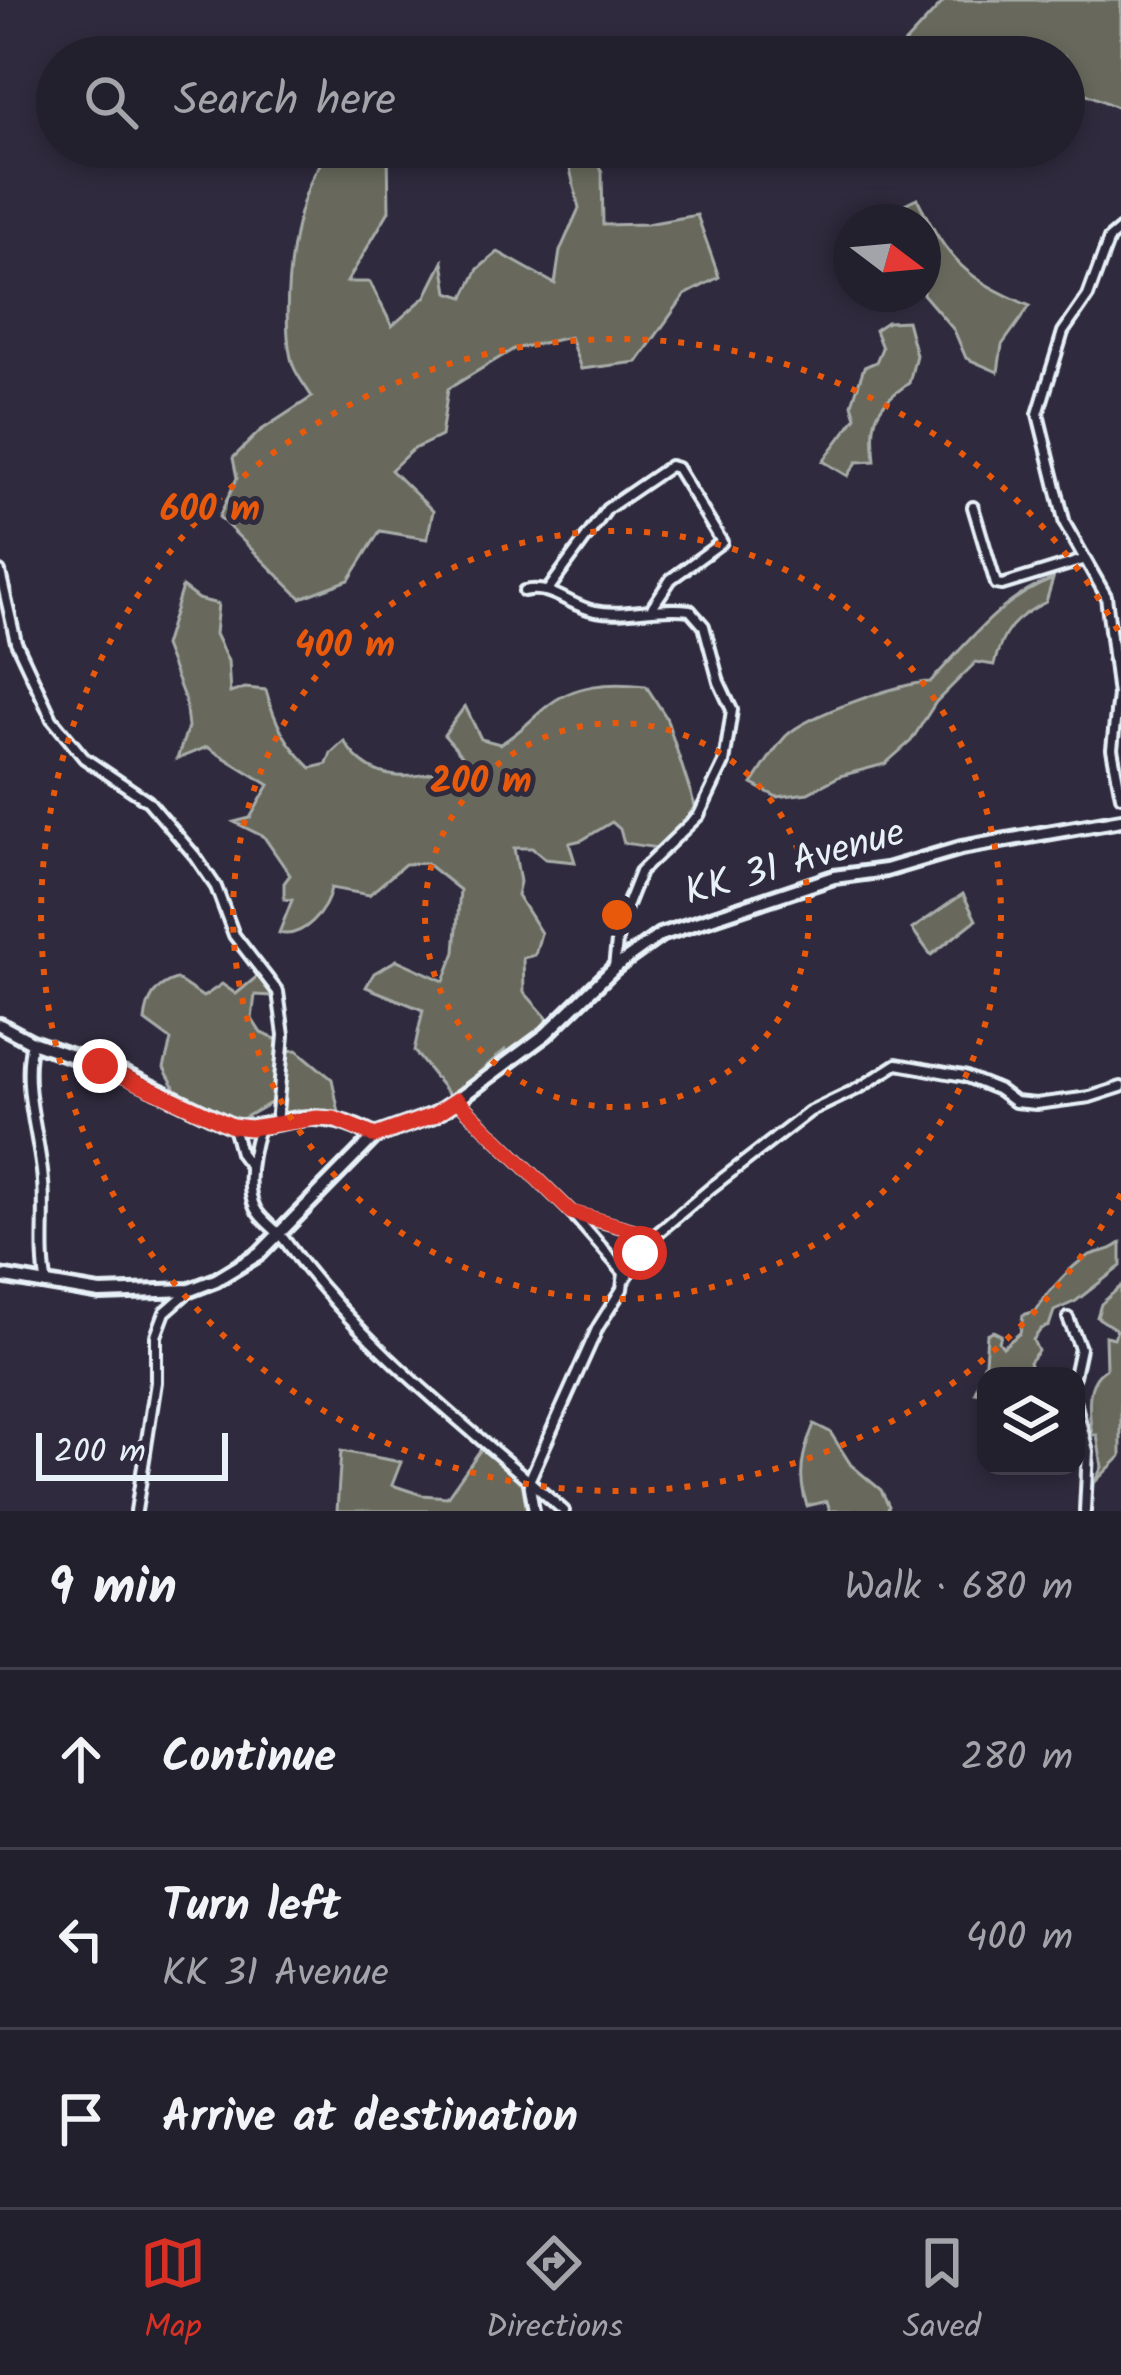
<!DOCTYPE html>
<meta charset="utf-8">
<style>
:root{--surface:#23202e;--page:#2f2d3a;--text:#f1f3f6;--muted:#a3a3aa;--line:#403e4a;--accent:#d93025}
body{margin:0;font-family:Kalam,sans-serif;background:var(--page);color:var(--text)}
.controls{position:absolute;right:36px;bottom:36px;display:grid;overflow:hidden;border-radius:24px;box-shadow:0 6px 18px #0003}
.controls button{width:108px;height:108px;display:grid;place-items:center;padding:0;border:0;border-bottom:3px solid var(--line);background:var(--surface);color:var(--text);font:60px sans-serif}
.compass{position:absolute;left:833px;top:204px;width:108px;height:108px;border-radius:50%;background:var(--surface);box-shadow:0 6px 18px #0003;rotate:106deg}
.scale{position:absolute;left:36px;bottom:30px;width:192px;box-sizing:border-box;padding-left:12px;border:6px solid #e8f1f8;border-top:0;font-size:33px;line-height:42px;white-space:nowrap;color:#e8f1f8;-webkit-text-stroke:9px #2f2a3d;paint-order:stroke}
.stop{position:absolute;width:36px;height:36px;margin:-27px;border:9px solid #d93025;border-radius:50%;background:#fff}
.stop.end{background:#d93025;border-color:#fff;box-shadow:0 3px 12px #0008}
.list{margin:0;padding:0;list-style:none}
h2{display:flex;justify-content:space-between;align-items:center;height:156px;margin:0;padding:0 48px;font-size:51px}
h2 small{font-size:39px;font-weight:400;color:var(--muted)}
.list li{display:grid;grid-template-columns:78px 1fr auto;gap:36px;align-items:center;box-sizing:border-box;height:180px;padding:0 48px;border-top:3px solid var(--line)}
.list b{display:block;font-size:45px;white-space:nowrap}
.list p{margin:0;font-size:39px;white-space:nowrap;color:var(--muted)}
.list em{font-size:39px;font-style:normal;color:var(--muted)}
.icon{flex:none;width:66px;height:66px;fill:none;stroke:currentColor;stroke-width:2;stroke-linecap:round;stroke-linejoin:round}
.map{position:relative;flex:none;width:1121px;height:1511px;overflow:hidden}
.search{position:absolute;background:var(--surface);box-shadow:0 6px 18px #0003;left:36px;right:36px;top:36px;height:132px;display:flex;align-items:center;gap:30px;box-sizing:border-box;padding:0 42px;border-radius:66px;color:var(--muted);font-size:45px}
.sheet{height:696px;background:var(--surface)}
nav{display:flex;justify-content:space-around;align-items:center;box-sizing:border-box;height:168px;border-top:3px solid var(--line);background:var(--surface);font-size:33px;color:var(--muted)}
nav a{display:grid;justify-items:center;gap:6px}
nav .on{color:var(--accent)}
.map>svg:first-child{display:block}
</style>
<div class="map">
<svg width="1121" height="1511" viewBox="0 0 1121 1511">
<rect width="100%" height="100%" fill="#2f2a3d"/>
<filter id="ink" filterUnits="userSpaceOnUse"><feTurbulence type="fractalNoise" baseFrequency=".00833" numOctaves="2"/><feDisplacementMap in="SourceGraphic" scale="24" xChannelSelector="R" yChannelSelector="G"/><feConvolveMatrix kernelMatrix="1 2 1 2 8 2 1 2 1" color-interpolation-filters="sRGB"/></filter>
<g filter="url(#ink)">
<g fill="#67695b" stroke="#a8adaa" stroke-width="3">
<polygon points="945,0 1121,0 1121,109 1064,84 1064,57 999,57 977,41 956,57 892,57"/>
<path d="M338,147L388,150L389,211L347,282H370L392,326L426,296L443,262L448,292L464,297L478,269L498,252L555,284L560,251L579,208L565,147H591L602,172L603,225L647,224L697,215L719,277L685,295L637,362L581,369L570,337L514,349L448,389L441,436L412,450L391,470L433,511L427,539L380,531L349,580L301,598L219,517L237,478L233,458L260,431L312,397C306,387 297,376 293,365C278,320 292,170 338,147Z"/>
<path d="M917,198C949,262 965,278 1030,306L1002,345L998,372L966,358L954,330L923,294V222L869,221Z"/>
<path d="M907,321L916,355L909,383C873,408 871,418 875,461L857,462L848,476L823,461L856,417L852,404L864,367L876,362L882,348L875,330L887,322Z"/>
<path d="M1053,579L1046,602C1015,617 1002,631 994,665L976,662L936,702L911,741L885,764L840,776L808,793L777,797L752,784C763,768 773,750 786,736C807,715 902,682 930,682C968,643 999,599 1053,579Z"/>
<path d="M182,587L198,599L218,604L215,634L228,661L230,693L245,688L266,690C275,724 286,744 311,768L327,764L331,753L344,741C372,788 421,781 466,760L444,735L465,706L481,739L500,744C519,734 529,721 545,708C574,683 611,682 646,686L666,717L695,806L677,832L657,848L624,843L620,829L612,822L582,840L569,843L575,862L545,859L532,848H514L520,882L517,895L541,933L535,955L523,958L524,992L548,1019L511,1060L505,1050L451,1097L414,1051L423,1010L366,987L374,973L397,960L444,981L455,952L460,890L426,863L405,864L369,895L331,888C327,911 303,939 279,933L292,900L284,899V883L290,875L264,837L234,822L250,818L269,785L207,747L177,759L188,727L185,700L164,646Z"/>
<polygon points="963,894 976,920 931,955 912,929"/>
<path d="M260,974L274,996L255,995L252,1019L261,1033L283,1042L274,1101L235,1123L178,1093L164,1068L171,1040L145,1021C147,1000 155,985 176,979L203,997L222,984L236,994Z"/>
<polygon points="297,1050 332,1079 339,1113 278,1119 286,1051"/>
<path d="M1121,1243V1266L1076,1301L1054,1311L1049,1326L1041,1329L1033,1340L1038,1351L1029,1362L1033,1376H1022L1019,1371L1004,1376L1008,1363L997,1376H986L983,1394L975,1392L985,1362L987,1334L993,1331L1001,1335L999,1342L1003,1347L1020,1333L1023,1315L1036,1311C1044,1296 1076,1259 1093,1254C1106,1250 1110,1251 1121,1243Z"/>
<path d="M1121,1286V1456L1094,1483L1102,1467L1097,1435H1092C1089,1412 1084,1382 1106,1369L1105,1336L1114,1338L1117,1330L1097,1317L1101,1304Z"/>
<path d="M814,1424L830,1432L851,1465L881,1490L889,1506L887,1511H830L827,1501L807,1506C797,1475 802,1454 814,1424Z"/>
<polygon points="481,1449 522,1482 527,1511 337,1511 341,1451 401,1462 392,1485 422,1495 447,1497"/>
</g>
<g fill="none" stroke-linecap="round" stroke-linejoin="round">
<g stroke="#e8f1f8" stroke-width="16">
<g id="street">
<polyline points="1121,229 1109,239 1088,296 1063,332 1038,414 1065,524 1106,596 1118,695 1112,749 1121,796"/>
<polyline points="973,507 996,584 1002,585 1083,560"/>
<polyline points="0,572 16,642 52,719 84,758 148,801 195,856 216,887 234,935 278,992 284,1035 276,1124"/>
<polyline points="548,590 607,509 670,466 677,468 722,542 671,579 653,606"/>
<path d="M524,591C551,584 569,606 595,611C626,617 658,605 690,610L704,626L719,682L732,710L724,763L699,815L640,872L619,925L614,967"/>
<path d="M32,1042C21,1088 40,1136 43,1182C46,1216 40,1251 47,1285"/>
<polyline points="457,1100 571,1212 624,1273 622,1289 598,1327 529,1481 534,1511"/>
<polyline points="233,1127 240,1153 249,1165"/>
<path d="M259,1127C252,1150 244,1185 255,1208C261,1221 278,1230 286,1242C363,1348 466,1425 564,1511"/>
<polyline points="572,1213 654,1236"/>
<polyline points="625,1279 654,1236 712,1187 809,1112 861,1087 897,1064 964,1076 999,1090 1015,1102 1036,1104 1090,1097 1121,1087"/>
<polyline points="1068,1318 1080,1348 1074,1376"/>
<polyline points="1076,1405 1088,1451 1085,1511"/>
<polyline points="136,1511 156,1382 156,1336 165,1312 189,1291"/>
</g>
</g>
<g stroke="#e8f1f8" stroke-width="20">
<g id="secondary">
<path d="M0,1025L32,1042L128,1076L232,1126C256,1131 276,1121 299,1119C327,1115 350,1123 375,1136"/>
<polyline points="0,1276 100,1293 190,1290 216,1280 259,1254 375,1136 434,1115 457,1100 546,1034 614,968 660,935 834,877 886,870 961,848 1121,820"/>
</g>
</g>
<use href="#street" stroke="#2f2a3d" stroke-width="8"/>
<use href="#secondary" stroke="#2f2a3d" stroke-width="10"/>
</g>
</g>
<g fill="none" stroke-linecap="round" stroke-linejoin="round" filter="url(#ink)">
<polyline stroke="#d93025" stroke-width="15" points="100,1066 232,1126 250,1128 317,1118 334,1119 375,1136 434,1115 457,1100 571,1212 654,1236 640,1253"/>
</g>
<g fill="none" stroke="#e8590c" stroke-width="6" stroke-dasharray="6 12">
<circle cx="617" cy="915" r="192"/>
<circle cx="617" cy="915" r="384"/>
<path d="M1121 1194A576 576 0 1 1 1121 636"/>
</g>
<g text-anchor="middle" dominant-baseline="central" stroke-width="10" stroke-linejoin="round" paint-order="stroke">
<g font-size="39" fill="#e8f1f8" stroke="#2f2a3d">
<text transform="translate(795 864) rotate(-16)">KK 31 Avenue</text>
</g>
</g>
<circle cx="617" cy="915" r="18" fill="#e8590c" stroke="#2f2a3d" stroke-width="6"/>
<g font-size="36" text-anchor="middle" font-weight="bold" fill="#e8590c" stroke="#2f2a3d" stroke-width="10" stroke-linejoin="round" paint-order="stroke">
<text x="210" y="520">600 m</text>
<text x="345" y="656">400 m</text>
<text x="481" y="792">200 m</text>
</g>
</svg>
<div class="controls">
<button><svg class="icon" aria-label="layers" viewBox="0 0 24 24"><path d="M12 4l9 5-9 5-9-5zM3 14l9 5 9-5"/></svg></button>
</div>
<svg class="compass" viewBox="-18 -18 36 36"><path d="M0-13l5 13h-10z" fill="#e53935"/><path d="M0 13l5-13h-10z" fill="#a3a3aa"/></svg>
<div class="scale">200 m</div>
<div class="stop" style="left:640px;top:1253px"></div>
<div class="stop end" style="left:100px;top:1066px"></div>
<div class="search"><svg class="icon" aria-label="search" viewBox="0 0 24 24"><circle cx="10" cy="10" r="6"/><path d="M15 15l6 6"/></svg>Search here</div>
</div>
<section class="sheet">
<h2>9 min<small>Walk · 680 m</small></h2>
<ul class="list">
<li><svg class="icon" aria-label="ahead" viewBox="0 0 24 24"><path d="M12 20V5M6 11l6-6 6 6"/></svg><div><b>Continue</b></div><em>280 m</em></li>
<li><svg class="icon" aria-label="left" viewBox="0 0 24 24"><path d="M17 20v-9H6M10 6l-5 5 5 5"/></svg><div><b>Turn left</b><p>KK 31 Avenue</p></div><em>400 m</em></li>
<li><svg class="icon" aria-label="arrive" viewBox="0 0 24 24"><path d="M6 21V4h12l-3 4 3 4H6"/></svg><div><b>Arrive at destination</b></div></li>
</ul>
</section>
<nav>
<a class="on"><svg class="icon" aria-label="map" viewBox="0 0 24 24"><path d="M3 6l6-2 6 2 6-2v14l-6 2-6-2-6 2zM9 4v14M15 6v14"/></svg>Map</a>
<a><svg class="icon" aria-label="directions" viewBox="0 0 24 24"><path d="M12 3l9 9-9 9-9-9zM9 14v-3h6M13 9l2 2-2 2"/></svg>Directions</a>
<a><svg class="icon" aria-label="saved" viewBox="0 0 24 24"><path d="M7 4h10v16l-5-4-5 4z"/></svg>Saved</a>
</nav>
